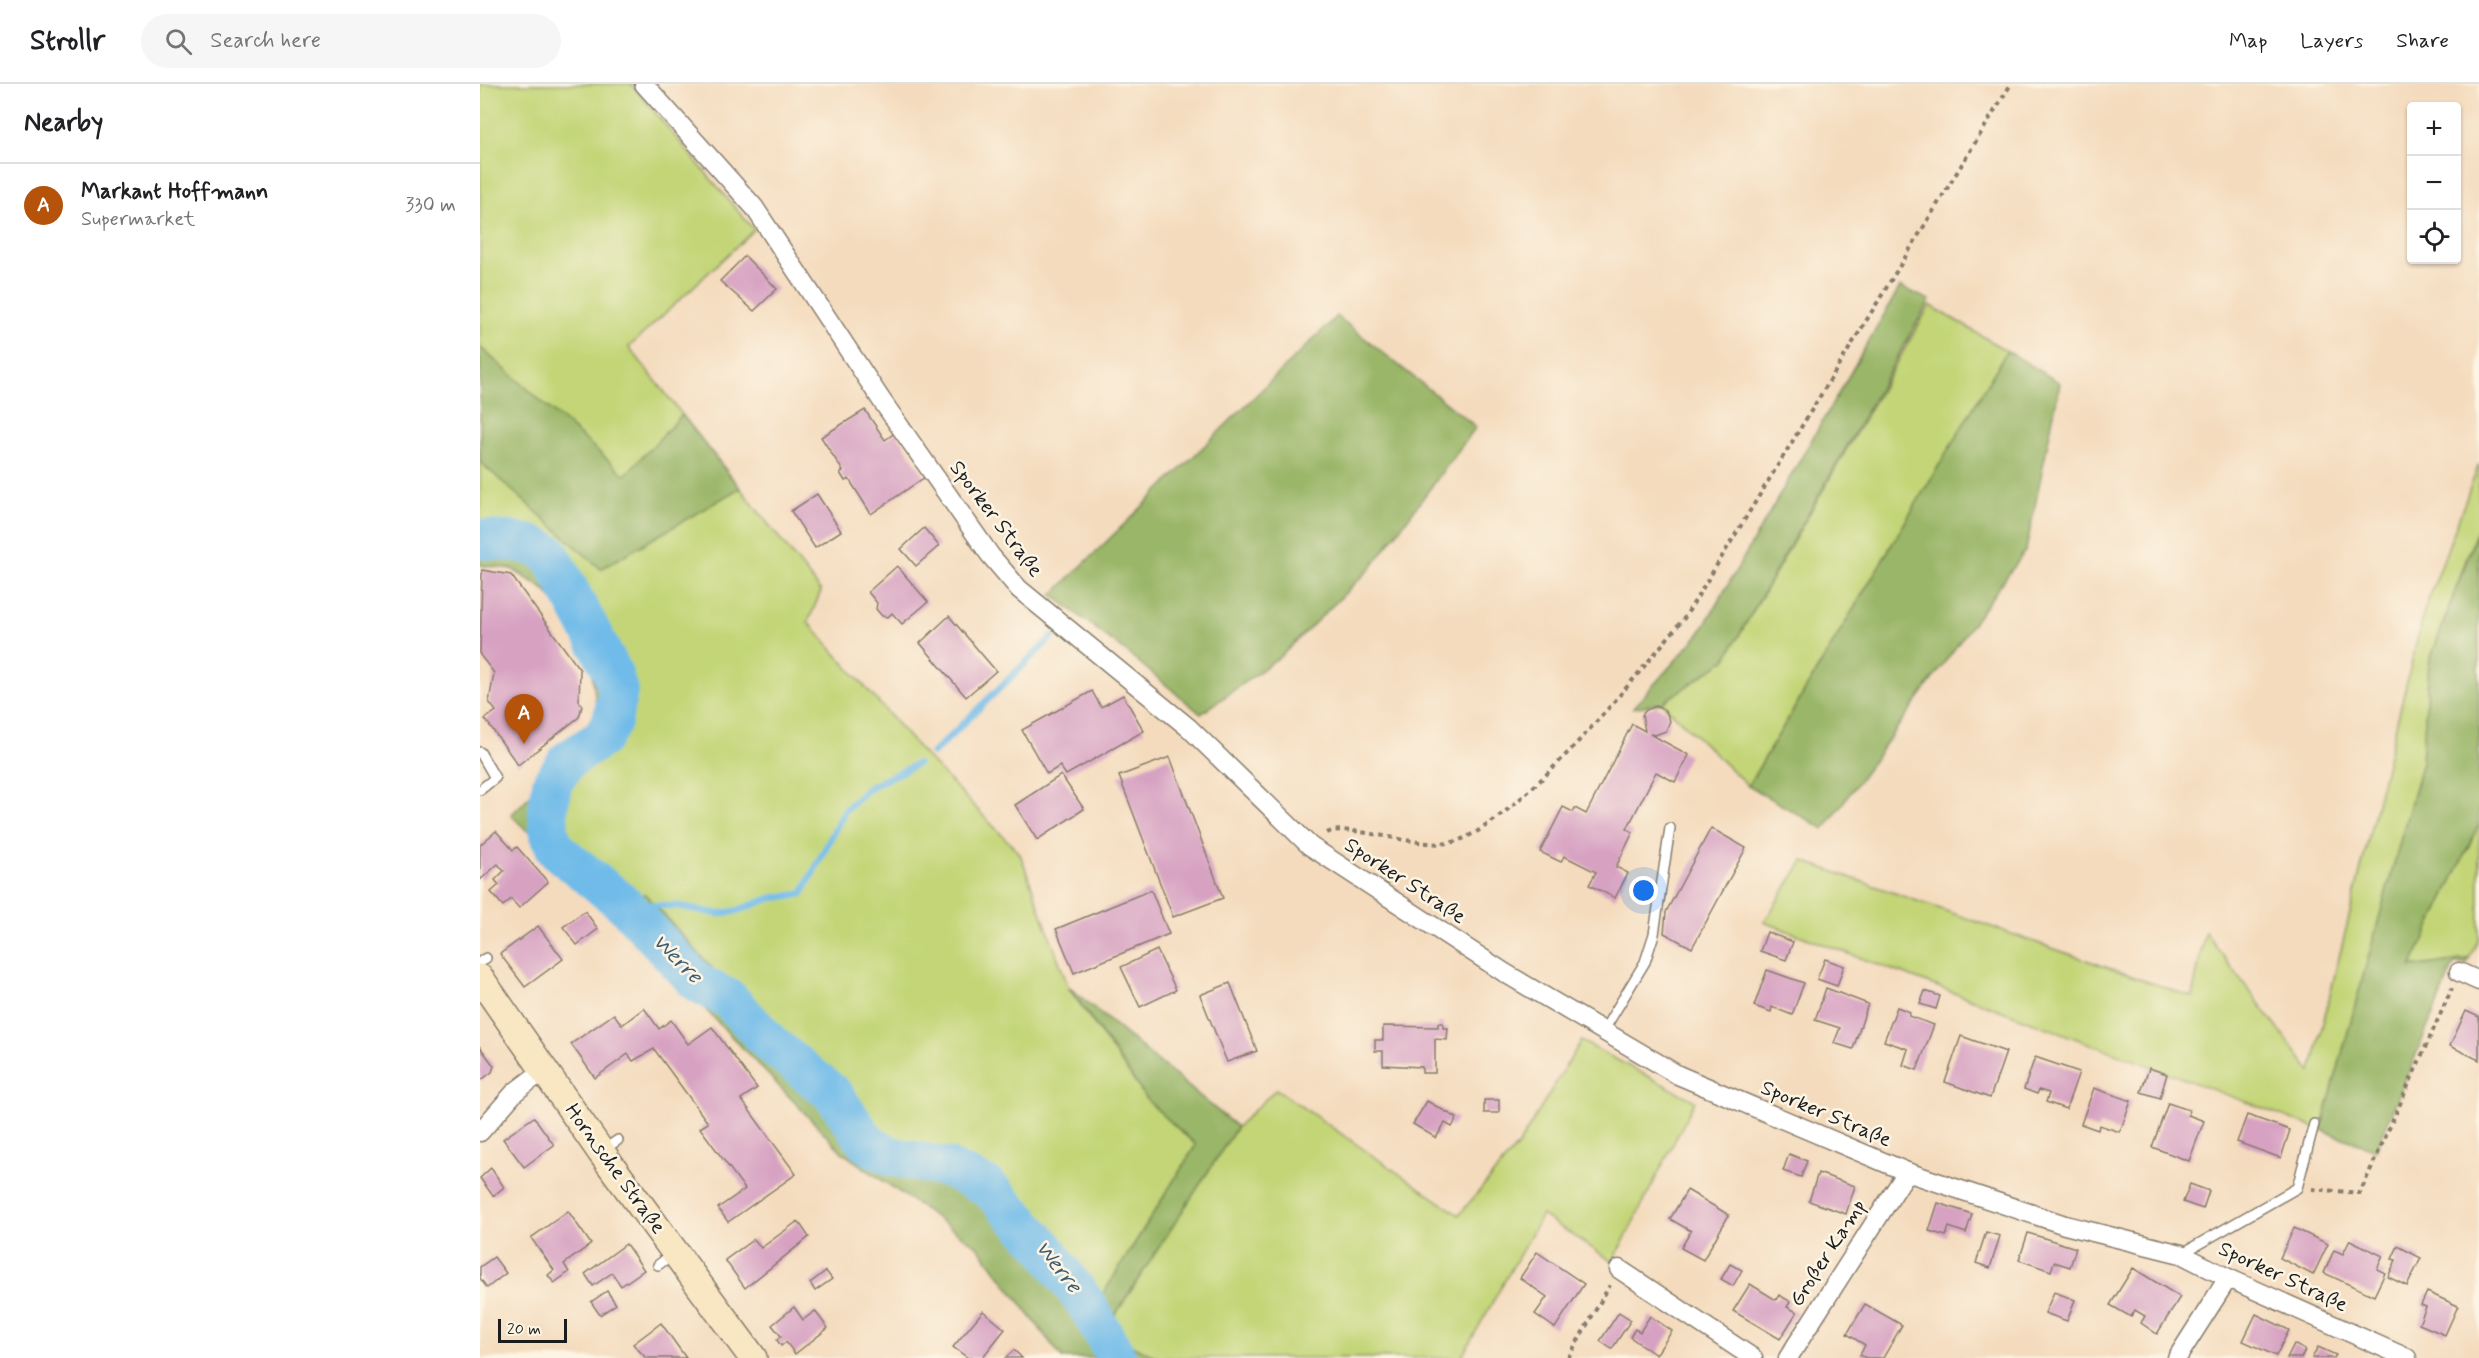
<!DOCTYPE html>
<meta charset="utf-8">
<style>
:root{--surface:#fff;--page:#f6f6f6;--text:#202124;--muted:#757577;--line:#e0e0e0;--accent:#b45309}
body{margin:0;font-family:Mynerve,sans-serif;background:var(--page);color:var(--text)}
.controls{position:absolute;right:18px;top:18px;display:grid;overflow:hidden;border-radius:6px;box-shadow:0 2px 4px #0004}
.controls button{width:54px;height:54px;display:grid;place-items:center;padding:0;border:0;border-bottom:2px solid var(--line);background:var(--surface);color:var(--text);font:30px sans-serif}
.scale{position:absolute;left:18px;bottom:15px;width:69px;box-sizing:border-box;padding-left:6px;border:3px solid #1c1c1c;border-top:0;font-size:16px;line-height:21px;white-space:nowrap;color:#1c1c1c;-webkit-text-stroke:4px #fcf5e5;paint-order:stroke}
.you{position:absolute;left:1164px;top:807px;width:21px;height:21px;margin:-15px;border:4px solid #fff;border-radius:50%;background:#1a73e8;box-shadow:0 0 0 9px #1a73e833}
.badge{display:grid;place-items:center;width:39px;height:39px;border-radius:50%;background:var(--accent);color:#fff;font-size:20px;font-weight:700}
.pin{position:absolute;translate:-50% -50px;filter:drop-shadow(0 2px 3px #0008)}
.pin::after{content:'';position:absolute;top:32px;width:21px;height:18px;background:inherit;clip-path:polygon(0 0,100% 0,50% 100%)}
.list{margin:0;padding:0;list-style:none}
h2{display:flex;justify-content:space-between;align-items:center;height:78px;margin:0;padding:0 24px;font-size:26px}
h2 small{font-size:20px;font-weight:400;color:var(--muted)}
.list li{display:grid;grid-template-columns:39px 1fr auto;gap:18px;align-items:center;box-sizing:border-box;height:84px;padding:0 24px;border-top:2px solid var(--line)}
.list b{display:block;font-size:22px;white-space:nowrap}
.list p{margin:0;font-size:20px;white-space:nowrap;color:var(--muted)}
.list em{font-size:20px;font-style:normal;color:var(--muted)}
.icon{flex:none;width:33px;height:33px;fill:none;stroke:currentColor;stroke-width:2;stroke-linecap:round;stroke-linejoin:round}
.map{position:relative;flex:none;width:1999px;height:1274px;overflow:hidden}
header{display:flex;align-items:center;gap:36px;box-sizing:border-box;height:84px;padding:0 30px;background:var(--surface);border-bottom:2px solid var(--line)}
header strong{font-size:28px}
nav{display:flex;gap:33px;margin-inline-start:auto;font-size:21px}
.search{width:420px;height:54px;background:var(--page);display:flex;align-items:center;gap:15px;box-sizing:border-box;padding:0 21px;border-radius:33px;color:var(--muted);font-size:22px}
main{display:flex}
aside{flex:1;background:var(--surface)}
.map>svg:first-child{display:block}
</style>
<header>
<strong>Strollr</strong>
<div class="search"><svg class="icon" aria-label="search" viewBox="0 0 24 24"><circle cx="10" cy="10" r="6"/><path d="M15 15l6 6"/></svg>Search here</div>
<nav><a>Map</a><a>Layers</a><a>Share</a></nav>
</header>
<main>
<aside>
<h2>Nearby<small></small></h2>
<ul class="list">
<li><span class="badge">A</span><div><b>Markant Hoffmann</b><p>Supermarket</p></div><em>330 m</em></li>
</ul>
</aside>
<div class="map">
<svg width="1999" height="1274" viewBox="0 0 1999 1274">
<rect width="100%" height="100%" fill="#fcf5e5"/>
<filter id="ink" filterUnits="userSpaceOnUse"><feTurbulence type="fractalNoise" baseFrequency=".0167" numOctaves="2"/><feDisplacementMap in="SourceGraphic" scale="12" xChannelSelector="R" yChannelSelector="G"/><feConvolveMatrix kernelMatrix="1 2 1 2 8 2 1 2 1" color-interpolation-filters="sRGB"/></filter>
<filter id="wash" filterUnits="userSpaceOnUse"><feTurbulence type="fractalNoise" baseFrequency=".008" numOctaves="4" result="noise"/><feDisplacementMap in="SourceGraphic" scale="24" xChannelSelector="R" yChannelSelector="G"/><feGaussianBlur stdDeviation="1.35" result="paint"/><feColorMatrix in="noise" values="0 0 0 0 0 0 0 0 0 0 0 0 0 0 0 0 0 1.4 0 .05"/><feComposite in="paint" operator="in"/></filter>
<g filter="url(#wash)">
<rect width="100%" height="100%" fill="#f4dbbd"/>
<g fill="#c3d577" stroke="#70784a" stroke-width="1.5">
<polygon points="0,0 151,0 274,146 149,263 341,507 328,538 443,669 540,770 589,905 669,1018 716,1061 610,1231 498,1112 386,1055 165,810 133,829 72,771 93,697 133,662 148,608 59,471 0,458"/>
<polygon points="1450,221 1527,267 1268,702 1182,619 1245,576"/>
<polygon points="1999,380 1999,440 1949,579 1942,678 1841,1046 1284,838 1323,777 1712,913 1725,848 1831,988 1944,528"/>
<polygon points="1999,740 1999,854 1989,875 1931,883"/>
<polygon points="1101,957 1215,1017 1133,1178 1062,1131 981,1274 678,1274 624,1248 757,1043 796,1005 979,1131 1039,1060"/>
</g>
<g fill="#9ab668" stroke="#5b6942" stroke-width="1.5">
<polygon points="1420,203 1450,216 1245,576 1182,619 1153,624 1220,549"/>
<polygon points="857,232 996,343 890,485 801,572 721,630 649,570 572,511"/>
<polygon points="0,263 145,391 202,331 260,404 121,485 0,378"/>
<polygon points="1527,267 1580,299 1546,466 1344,745 1268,702"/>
<polygon points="1999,443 1999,740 1931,883 1989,875 1987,880 1974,880 1896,1066 1841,1046 1942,678 1949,579"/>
<polygon points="0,458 59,471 106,512 148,608 149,638 133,662 93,697 72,771 31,731 80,681 117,626 108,560 65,506 32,485 0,481"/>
<polygon points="165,810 386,1055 497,1111 562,1163 610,1231 716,1061 669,1018 590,904 757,1043 624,1248 678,1274 582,1274 498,1163 363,1069 136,832"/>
</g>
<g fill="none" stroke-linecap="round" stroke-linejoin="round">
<g stroke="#70bbe9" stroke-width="7">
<polyline points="453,669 573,552"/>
<polyline points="144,820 197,822 239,830 256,827 291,814 322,810 365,726 388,704 437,680"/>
</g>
<path stroke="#70bbe9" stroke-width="40" d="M0,455C28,458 45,455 70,470L132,587L138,607L132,637L122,654L88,676L72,699L68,726L69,749L76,766L144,820L218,899L249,915L290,959L353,1010L388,1060L411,1072L468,1084L508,1103L562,1160L607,1221L637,1274"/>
</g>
<g id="blocks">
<g fill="#d7a2c2">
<polygon points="265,172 297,205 274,227 240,197"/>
<polygon points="385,326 405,356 416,348 445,393 391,430 369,395 365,397 360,389 363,387 341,353"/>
<polygon points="337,410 361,447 335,464 311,427"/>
<polygon points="444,444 459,462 436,482 421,465"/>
<polygon points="417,482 448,518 422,540 412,529 408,533 402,532 396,525 397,519 388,508"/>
<polygon points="2,486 31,491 100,586 99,617 102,622 99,633 38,681 5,635 16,627 9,618 14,589 0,571"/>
<polygon points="469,532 516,587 486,613 440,559"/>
<polygon points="612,607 621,623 643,611 664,647 586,691 580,682 567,690 542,646"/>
<polygon points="1176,622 1186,627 1190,637 1186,647 1175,651 1170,650 1209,671 1195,698 1176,688 1147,745 1153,748 1136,783 1148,789 1135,814 1109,801 1116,788 1084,772 1081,778 1060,768 1083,723 1093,728 1095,724 1106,730 1152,640 1165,647 1162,631 1166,626"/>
<polygon points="690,673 743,814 693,833 639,692"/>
<polygon points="581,691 604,725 557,756 535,721"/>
<polygon points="1231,744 1266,764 1212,864 1184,849 1186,828"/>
<polygon points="16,747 33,766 37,763 68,798 39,824 31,815 23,822 11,808 19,801 15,796 24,787 18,780 0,796 0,761"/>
<polygon points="671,806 689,850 594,889 576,845"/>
<polygon points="105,827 118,845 97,861 83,843"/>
<polygon points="58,842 83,875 45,903 20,870"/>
<polygon points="1287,848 1313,858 1306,876 1280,867"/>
<polygon points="677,866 696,906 660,923 641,883"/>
<polygon points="1345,875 1364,882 1357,902 1337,895"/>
<polygon points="1287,886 1324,899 1312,931 1292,923 1291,928 1274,922"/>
<polygon points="750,899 777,967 747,978 720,911"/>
<polygon points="1346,904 1388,920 1373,965 1354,959 1360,944 1335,936"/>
<polygon points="1445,907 1460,912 1456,925 1440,920"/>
<polygon points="1417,923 1430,928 1429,932 1454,941 1437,986 1423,981 1428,965 1404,957"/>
<polygon points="164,924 179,945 191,936 208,960 232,943 277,1004 261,1015 316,1090 248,1138 238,1124 265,1105 220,1044 228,1039 174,965 153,977 148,970 115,994 91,960 134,930 142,941"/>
<polygon points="1986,927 1999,933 1999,976 1970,962"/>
<polygon points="958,939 963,939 963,944 968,944 967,956 955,955 955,989 942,989 942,983 903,981 903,967 895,967 895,956 903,956 903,942 958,943"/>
<polygon points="1481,952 1526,968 1510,1014 1465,998"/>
<polygon points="0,963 14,982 12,988 0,997"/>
<polygon points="1555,973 1599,988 1586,1025 1566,1018 1569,1009 1559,1006 1557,1010 1544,1005"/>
<polygon points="1669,984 1687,990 1680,1014 1661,1008"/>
<polygon points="1614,1004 1651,1017 1640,1048 1619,1041 1618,1046 1601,1040"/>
<rect x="1004" y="1016" width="15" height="13"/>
<polygon points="947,1017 977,1034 972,1043 965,1039 956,1054 933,1040"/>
<polygon points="1688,1019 1709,1026 1708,1031 1724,1037 1709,1077 1672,1063"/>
<polygon points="1767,1031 1810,1046 1801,1074 1757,1058"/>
<polygon points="54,1033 74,1061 44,1083 23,1055"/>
<polygon points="1309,1070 1327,1077 1321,1093 1303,1087"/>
<polygon points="11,1084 24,1103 13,1112 0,1094"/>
<polygon points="1338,1089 1375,1102 1366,1130 1329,1117"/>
<polygon points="1710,1100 1729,1107 1723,1125 1703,1118"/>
<polygon points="1207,1106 1249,1131 1223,1176 1201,1164 1211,1147 1190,1135"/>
<polygon points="1458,1119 1492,1130 1486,1149 1469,1143 1466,1152 1449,1147"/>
<polygon points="88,1127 111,1160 84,1180 89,1188 74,1199 68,1191 74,1186 51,1154"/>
<polygon points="318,1137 329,1153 265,1204 245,1176 274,1155 281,1164"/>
<polygon points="1814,1144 1848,1160 1833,1191 1800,1174"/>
<polygon points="1506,1148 1520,1152 1510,1184 1496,1179"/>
<polygon points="1548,1149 1596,1164 1590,1183 1574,1178 1571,1187 1539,1176"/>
<polygon points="1870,1156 1903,1172 1897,1185 1905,1189 1894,1212 1844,1189 1854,1166 1863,1170"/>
<polygon points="146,1160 164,1186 141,1202 132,1189 113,1202 105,1190"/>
<polygon points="1918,1162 1941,1174 1927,1202 1908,1193 1916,1176 1912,1175"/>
<polygon points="1057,1168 1104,1200 1075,1244 1055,1230 1067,1213 1040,1194"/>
<polygon points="14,1173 26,1189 7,1204 0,1194 0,1183"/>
<polygon points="1250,1180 1262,1186 1253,1202 1241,1195"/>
<polygon points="1653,1184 1700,1213 1677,1250 1661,1239 1665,1232 1655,1226 1651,1233 1630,1221"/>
<polygon points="346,1187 352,1195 335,1207 330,1199"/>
<polygon points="1270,1200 1296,1216 1299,1211 1308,1216 1310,1218 1307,1223 1317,1228 1300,1255 1253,1227"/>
<polygon points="127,1207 136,1220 120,1231 111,1218"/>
<polygon points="1574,1208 1595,1216 1587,1237 1565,1229"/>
<polygon points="1947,1208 1978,1222 1965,1251 1939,1240 1946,1223 1941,1221"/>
<polygon points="1385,1220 1422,1241 1403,1274 1386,1274 1380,1271 1385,1261 1367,1250"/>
<polygon points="314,1223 323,1236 335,1227 348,1244 315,1270 306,1258 301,1262 297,1256 301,1252 292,1241"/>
<polygon points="503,1227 525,1245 502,1274 488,1274 473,1263"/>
<polygon points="1139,1228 1151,1236 1132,1265 1120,1257"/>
<polygon points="1776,1230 1809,1246 1796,1272 1763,1257"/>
<polygon points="1170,1232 1192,1247 1176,1271 1150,1253 1155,1245 1160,1248"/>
<polygon points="181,1239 206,1274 166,1274 153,1260"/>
<polygon points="1814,1260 1825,1266 1821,1274 1807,1274"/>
<polygon points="1838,1263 1856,1271 1854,1274 1832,1274"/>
<polygon points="534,1266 542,1274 525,1274"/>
</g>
</g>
</g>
<g filter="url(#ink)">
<use href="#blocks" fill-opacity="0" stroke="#887c6c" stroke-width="1.5"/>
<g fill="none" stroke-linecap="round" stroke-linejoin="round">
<g stroke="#887c6c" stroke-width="12">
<g id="service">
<polyline points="0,668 15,694 0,706"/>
<polyline points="0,878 6,874"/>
<polyline points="1124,946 1165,878 1174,850 1190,744"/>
<polyline points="122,1067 138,1056"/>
<polyline points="1701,1170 1817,1104 1834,1040"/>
<polyline points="178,1181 193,1170"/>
</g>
</g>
<g stroke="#887c6c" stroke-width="21">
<g id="minor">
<polyline points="164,0 274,123 402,317 510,471 539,505 709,644 830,762 1025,889 1198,991 1427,1088 1585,1141 1701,1170 1748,1194 1927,1274"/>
<polyline points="1979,888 1999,897"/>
<polyline points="0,1048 35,1008 64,986"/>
<polyline points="1139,1185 1273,1274"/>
<polyline points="1308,1274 1427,1088"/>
<polyline points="1697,1274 1748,1194"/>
</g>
</g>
<g stroke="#887c6c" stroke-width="30">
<polyline id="secondary" points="0,894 121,1068 273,1274"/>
</g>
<g stroke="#887c6c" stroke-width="4" stroke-dasharray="4.5 4.5" stroke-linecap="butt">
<path d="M847,749C865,738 937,764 968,759C1031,750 1161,586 1205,533L1531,0"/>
<polyline points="1832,1105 1880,1109 1972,904"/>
<polyline points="1088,1274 1130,1201"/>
</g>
<use href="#service" stroke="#fff" stroke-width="9"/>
<use href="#minor" stroke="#fff" stroke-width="18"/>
<use href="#secondary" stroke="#f9e7c3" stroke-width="27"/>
</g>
</g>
<g text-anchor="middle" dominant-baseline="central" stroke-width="5" stroke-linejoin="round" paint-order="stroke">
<g font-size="21" fill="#1c1c1c" stroke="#fcf5e5">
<text transform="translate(516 435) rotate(53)">Sporker Straße</text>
<text transform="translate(925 797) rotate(33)">Sporker Straße</text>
<text transform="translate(1346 1030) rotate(23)">Sporker Straße</text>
<text transform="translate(135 1085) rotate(54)">Hornsche Straße</text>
<text transform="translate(1348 1169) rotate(-57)">Großer Kamp</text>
<text transform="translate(1803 1193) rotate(25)">Sporker Straße</text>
</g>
<g font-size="22" font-style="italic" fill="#3e5c6e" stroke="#fcf5e5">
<text transform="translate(197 875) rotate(45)">Werre</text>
<text transform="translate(578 1183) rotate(52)">Werre</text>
</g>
</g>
</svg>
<div class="controls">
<button>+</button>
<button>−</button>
<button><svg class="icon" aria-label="locate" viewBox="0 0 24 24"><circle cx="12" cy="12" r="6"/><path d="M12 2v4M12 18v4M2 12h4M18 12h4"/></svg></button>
</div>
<div class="scale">20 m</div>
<div class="you"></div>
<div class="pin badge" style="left:44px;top:660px">A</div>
</div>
</main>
